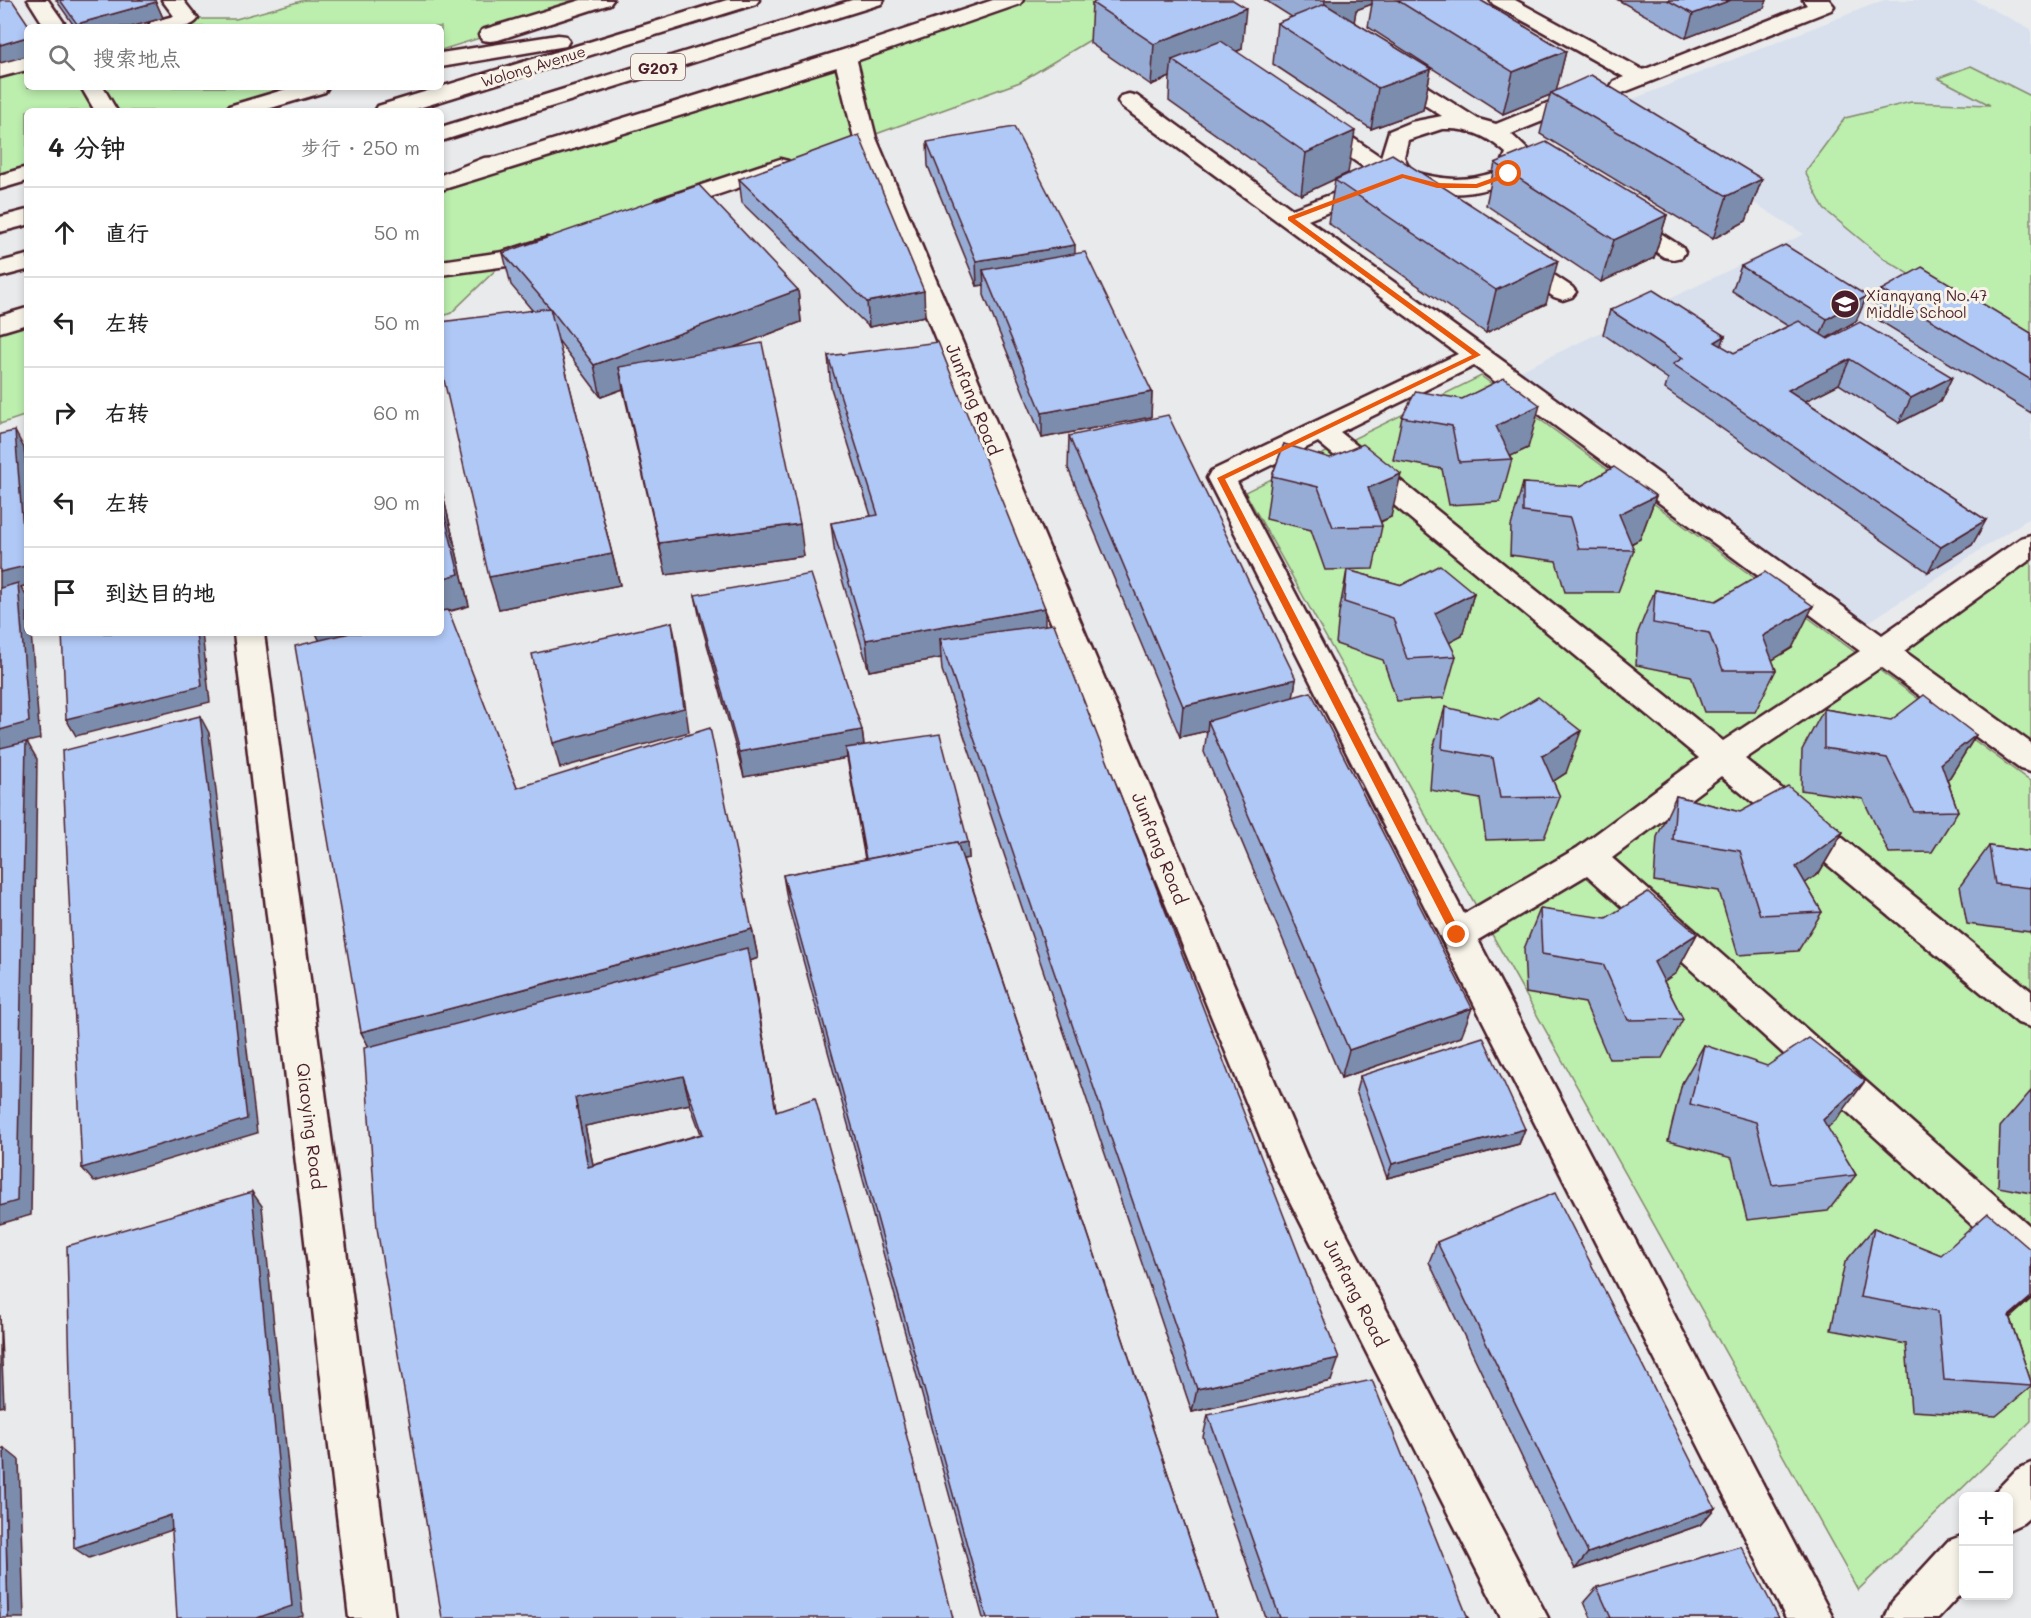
<!DOCTYPE html>
<html lang="zh">
<meta charset="utf-8">
<style>
:root{--surface:#fff;--page:#f6f6f6;--text:#222;--muted:#767676;--line:#e0e0e0}
body{margin:0;font-family:Mali,"LXGW WenKai TC",sans-serif;background:var(--page);color:var(--text)}
.controls{position:absolute;right:18px;bottom:18px;display:grid;overflow:hidden;border-radius:9px;box-shadow:0 3px 9px #0003}
.controls button{width:54px;height:54px;display:grid;place-items:center;padding:0;border:0;border-bottom:2px solid var(--line);background:var(--surface);color:var(--text);font:30px sans-serif}
.stop{position:absolute;width:18px;height:18px;margin:-14px;border:4px solid #ea580c;border-radius:50%;background:#fff}
.stop.end{background:#ea580c;border-color:#fff;box-shadow:0 2px 6px #0008}
.list{margin:0;padding:0;list-style:none}
h2{display:flex;justify-content:space-between;align-items:center;height:78px;margin:0;padding:0 24px;font-size:26px}
h2 small{font-size:20px;font-weight:400;color:var(--muted)}
.list li{display:grid;grid-template-columns:39px 1fr auto;gap:18px;align-items:center;box-sizing:border-box;height:90px;padding:0 24px;border-top:2px solid var(--line)}
.list b{display:block;font-size:22px;white-space:nowrap}
.list em{font-size:20px;font-style:normal;color:var(--muted)}
.icon{flex:none;width:33px;height:33px;fill:none;stroke:currentColor;stroke-width:2;stroke-linecap:round;stroke-linejoin:round}
.map{position:relative;flex:none;width:2031px;height:1618px;overflow:hidden}
.search{position:absolute;background:var(--surface);box-shadow:0 3px 9px #0003;left:24px;top:24px;width:420px;height:66px;display:flex;align-items:center;gap:15px;box-sizing:border-box;padding:0 21px;border-radius:9px;color:var(--muted);font-size:22px}
.panel{position:absolute;background:var(--surface);box-shadow:0 3px 9px #0003;left:24px;top:108px;width:420px;height:528px;border-radius:9px}
.map>svg:first-child{display:block}
</style>
<div class="map">
<svg width="2031" height="1618" viewBox="0 0 2031 1618">
<rect width="100%" height="100%" fill="#e9eaeb"/>
<filter id="ink" filterUnits="userSpaceOnUse"><feTurbulence type="fractalNoise" baseFrequency=".0167" numOctaves="2"/><feDisplacementMap in="SourceGraphic" scale="12" xChannelSelector="R" yChannelSelector="G"/><feConvolveMatrix kernelMatrix="1 2 1 2 8 2 1 2 1" color-interpolation-filters="sRGB"/></filter>
<g filter="url(#ink)">
<polygon fill="#d8e0ee" points="1884,0 1974,0 2031,29 2031,517 1861,627 1512,375 1804,234 1605,110"/>
<g fill="#bceeae" stroke="#83866c" stroke-width="1.5">
<polygon points="305,0 603,0 441,50 441,27 159,27 187,19 236,19"/>
<polygon points="1013,0 1206,0 1090,40 1020,82 865,138 507,259 451,313 441,317 441,183"/>
<polygon points="27,63 27,87 317,87 237,111 27,111 27,174 0,182 0,70"/>
<polygon points="1971,66 2031,96 2031,346 1884,259 1824,209 1805,172 1845,118 1911,102 1990,105 1938,78"/>
<polygon points="27,316 27,415 0,424 0,324"/>
<polygon points="1481,376 2031,782 2031,1421 1858,1590 1245,492"/>
<polygon points="2031,545 2031,760 1882,651"/>
</g>
<g fill="none" stroke-linecap="round" stroke-linejoin="round">
<g stroke="#4a1f2b" stroke-width="5">
<g id="minor">
<polygon points="28,0 48,0 67,27 45,27"/>
<path d="M162,0H183L198,19C189,32 162,27 148,27L151,22L174,16Z"/>
<polygon points="1490,0 1515,0 1643,70 1807,5 1803,0 1829,0 1834,6 1831,10 1622,93 1614,91 1611,86 1614,81 1624,77 1493,4"/>
<polygon points="845,50 853,52 856,57 876,138 1308,1160 1548,1618 1501,1618 1273,1168 854,138 834,57 837,52"/>
<polygon points="27,56 27,70 0,77 0,63"/>
<path d="M1388,65L1396,67L1478,119L1496,124L1579,90L1587,88L1595,90L1598,95L1595,100L1511,134L1530,152L1517,180C1479,193 1455,199 1415,187L1405,192L1393,187L1308,220L1882,635L2021,538L2031,535V559L1904,651L2031,743V772L2020,769L1881,667L1745,759L2031,991V1027L2018,1023L1721,776L1612,858L2031,1227V1272L2017,1266L1587,875L1478,940L1833,1618H1786L1207,478L1211,471L1458,354L1121,106L1118,101L1121,96L1129,94L1137,96L1292,209L1378,177L1309,129L1306,124L1309,119L1317,117L1325,119L1381,157L1389,131L1411,122L1442,116L1380,77L1377,72L1380,67ZM1442,129C1469,128 1486,135 1506,153L1499,171C1466,182 1444,181 1411,171L1404,157L1408,140ZM1474,366L1860,651L1723,741L1340,432ZM1318,442L1699,758L1577,848L1464,914L1237,482Z"/>
<polygon points="81,87 103,87 117,111 95,111"/>
<polygon points="780,159 788,161 792,166 788,171 672,210 664,212 656,210 652,205 656,200"/>
<polygon points="1622,212 1631,214 1682,247 1685,252 1682,257 1673,259 1664,257 1613,224 1610,219 1613,214"/>
<polygon points="547,238 556,240 559,245 556,250 507,266 441,275 441,261 503,252"/>
<polygon points="1515,253 1524,255 1572,287 1576,292 1572,297 1563,300 1554,297 1506,265 1503,260 1506,255"/>
<polygon points="234,633 264,633 395,1618 349,1618"/>
<polygon points="2031,1463 2031,1516 2023,1523 2008,1530 2008,1496 1991,1496 2016,1470"/>
<polygon points="1964,1535 1964,1590 1938,1618 1885,1618 1892,1602 1948,1541"/>
</g>
</g>
<g stroke="#4a1f2b" stroke-width="5">
<g id="highway">
<polygon points="581,0 613,0 610,4 498,40 490,41 482,40 479,35 482,30"/>
<polygon points="727,0 759,0 756,4 409,111 375,111 378,106"/>
<polygon points="852,0 884,0 881,4 441,141 441,127"/>
<polygon points="993,0 1023,0 1020,4 853,62 441,190 441,175 484,158 497,157 837,52"/>
<polygon points="558,35 566,36 569,41 566,46 441,67 441,53"/>
<polygon points="293,87 328,87 325,92 261,111 226,111 229,106"/>
<polygon points="27,167 27,181 0,189 0,175"/>
<polygon points="27,210 27,225 0,232 0,217"/>
<polygon points="27,255 27,270 0,277 0,262"/>
<polygon points="27,308 27,324 0,332 0,316"/>
</g>
</g>
<use href="#minor" fill="#f7f3e8" fill-rule="evenodd"/>
<use href="#highway" fill="#f7f3e8" fill-rule="evenodd"/>
</g>
<g fill="#97acd4" stroke="#4a1f2b" stroke-width="1.5" fill-rule="evenodd">
<polygon points="56,0 155,0 163,18 131,27 75,27"/>
<polygon points="1265,0 1480,0 1566,51 1556,90 1762,179 1746,221 1713,239 1540,134 1550,95 1503,114 1368,27 1372,4 1356,10 1354,22 1431,69 1423,110 1371,129 1273,64 1277,23 1292,17"/>
<polygon points="1618,0 1767,0 1764,8 1686,38"/>
<polygon points="1092,3 1242,49 1236,52 1348,173 1301,195 1169,101 1170,77 1151,85 1090,43"/>
<polygon points="927,142 1075,254 1152,392 1151,417 1042,438 984,295 984,285 977,286 928,166"/>
<polygon points="1495,163 1667,215 1654,258 1601,282 1486,205"/>
<polygon points="739,179 925,316 869,327 742,203"/>
<polygon points="1335,180 1546,304 1486,333 1328,223"/>
<polygon points="503,253 798,290 801,322 732,348 804,556 666,575 623,389 601,397 558,340 620,585 499,609 532,310 511,285"/>
<polygon points="1741,266 1867,296 1856,321 1827,338 1952,377 1940,402 1899,423 1839,384 1805,401 1986,520 1972,545 1928,572 1665,389 1668,379 1603,334 1610,310 1725,336 1721,346 1734,353 1788,326 1732,291"/>
<polygon points="1881,290 2031,333 2031,413 1870,315"/>
<polygon points="828,356 1045,625 1331,1381 1192,1412 942,670 941,658 869,671 835,555 831,523 871,516 831,388"/>
<polygon points="1462,399 1528,448 1510,456 1512,459 1500,502 1449,505 1442,469 1393,460 1402,417"/>
<polygon points="1069,436 1296,679 1293,697 1461,1037 1341,1078 1204,752 1207,731 1180,737 1068,468"/>
<polygon points="1284,444 1391,517 1381,522 1382,526 1373,569 1325,570 1311,530 1266,519 1272,476"/>
<polygon points="1523,483 1656,496 1640,539 1631,544 1634,550 1618,592 1565,592 1556,561 1510,555 1511,526"/>
<path d="M441,487L469,606L448,612L517,788L752,929L758,958L750,961L776,1110L879,1327L369,1047L361,1032L320,640L316,633ZM690,1104L701,1134L593,1165L585,1126Z"/>
<polygon points="1347,570 1402,585 1474,593 1462,636 1449,642 1456,656 1444,698 1397,701 1383,660 1336,644 1339,613"/>
<polygon points="1655,590 1716,601 1813,606 1792,648 1772,660 1776,670 1755,712 1704,712 1691,676 1636,665 1638,632"/>
<polygon points="695,595 862,730 864,745 968,842 969,858 963,859 1216,1618 983,1618 788,905 783,875 865,859 847,758 744,777 700,619"/>
<polygon points="1445,707 1566,773 1553,781 1560,797 1544,838 1486,840 1480,799 1430,790 1433,749"/>
<polygon points="1824,709 1976,735 1950,777 1947,779 1958,811 1932,852 1889,853 1863,799 1801,790 1802,750"/>
<polygon points="1676,796 1740,812 1843,832 1819,873 1805,883 1822,912 1798,951 1738,955 1719,891 1654,881 1657,837"/>
<polygon points="1989,846 2031,852 2031,935 2030,932 1967,924 1960,886"/>
<polygon points="1540,909 1697,934 1676,973 1664,981 1683,1019 1662,1058 1609,1059 1585,1003 1526,993 1524,949"/>
<polygon points="1704,1045 1838,1118 1827,1128 1856,1175 1828,1211 1747,1220 1732,1158 1668,1141 1682,1083"/>
<polygon points="1360,1076 1525,1129 1519,1144 1387,1178 1356,1091"/>
<polygon points="2031,1091 2031,1193 1998,1187 2000,1127"/>
<polygon points="1874,1228 1941,1255 2031,1250 2031,1299 2010,1318 2031,1382 2031,1387 1996,1416 1911,1411 1906,1344 1831,1330 1845,1262"/>
<polygon points="1437,1242 1715,1508 1700,1525 1575,1569 1429,1262"/>
<polygon points="1208,1415 1468,1618 1266,1618 1203,1437"/>
<polygon points="1597,1587 1779,1618 1591,1618 1584,1602"/>
</g>
<g fill="#7b8cac" stroke="#4a1f2b" stroke-width="1.5">
<polygon points="1325,0 1372,0 1372,4 1356,10 1354,23 1320,36"/>
<polygon points="1731,0 1767,0 1764,8 1686,38 1693,14"/>
<polygon points="156,2 163,18 131,27 79,27 77,24"/>
<polygon points="1246,8 1242,49 1188,71 1172,60 1170,77 1151,85 1154,44"/>
<polygon points="27,37 27,56 0,63 0,45"/>
<polygon points="1566,51 1556,92 1551,93 1550,95 1503,114 1513,72"/>
<polygon points="1431,69 1423,110 1371,129 1378,88"/>
<polygon points="1355,131 1348,173 1301,195 1306,153"/>
<polygon points="1762,179 1746,221 1713,239 1727,196"/>
<polygon points="1667,215 1654,258 1601,282 1614,240"/>
<polygon points="1075,245 1075,269 983,270 984,285 977,286 976,261"/>
<polygon points="1558,261 1546,304 1486,333 1496,290"/>
<polygon points="798,290 801,322 624,389 619,367 623,389 601,397 594,365"/>
<polygon points="924,291 925,316 869,327 867,302"/>
<polygon points="1867,296 1856,321 1817,344 1827,319"/>
<polygon points="1725,336 1716,361 1715,342"/>
<polygon points="1850,359 1839,384 1778,415 1788,390"/>
<polygon points="1952,377 1940,402 1899,423 1911,398"/>
<polygon points="1152,392 1151,417 1042,438 1042,413"/>
<polygon points="1540,405 1528,448 1505,459 1496,426"/>
<polygon points="15,431 24,448 27,479 27,585 21,587 27,597 27,633 31,633 40,739 27,742 37,759 31,1215 0,1224 0,572"/>
<polygon points="1401,474 1391,517 1370,526 1368,488"/>
<polygon points="441,487 469,606 441,613"/>
<polygon points="1656,496 1640,539 1619,550 1619,514"/>
<polygon points="1986,520 1972,545 1928,572 1941,547"/>
<polygon points="800,524 804,556 666,575 659,543"/>
<polygon points="612,554 620,585 499,609 489,577"/>
<polygon points="1474,593 1462,636 1424,656 1435,613"/>
<polygon points="1813,606 1792,648 1756,670 1763,636"/>
<polygon points="1045,608 1045,640 940,639 941,658 869,671 866,640"/>
<polygon points="672,622 677,647 689,732 560,768 553,743"/>
<polygon points="196,633 202,633 210,702 76,736 66,719"/>
<polygon points="316,633 365,633 321,644"/>
<polygon points="1296,679 1291,711 1208,721 1207,731 1180,737 1183,706"/>
<polygon points="200,716 209,733 257,1133 94,1182 82,1168"/>
<polygon points="862,730 865,755 846,748 847,758 744,777 739,752"/>
<polygon points="1581,731 1566,773 1528,798 1542,756"/>
<polygon points="1976,735 1950,777 1915,804 1941,763"/>
<polygon points="1843,832 1819,873 1773,907 1796,867"/>
<polygon points="968,842 969,858 868,876 867,860"/>
<polygon points="752,929 758,958 750,961 781,1138 776,1111 749,961 376,1060 361,1032"/>
<polygon points="1697,934 1676,973 1635,1001 1654,962"/>
<polygon points="1472,1008 1461,1037 1341,1078 1349,1050"/>
<polygon points="683,1076 690,1104 585,1126 599,1193 588,1167 575,1098"/>
<polygon points="1865,1081 1838,1118 1797,1156 1823,1120"/>
<polygon points="1525,1129 1519,1144 1387,1178 1392,1164"/>
<polygon points="252,1192 262,1206 303,1616 296,1618 257,1618"/>
<polygon points="2031,1297 2031,1299 2022,1307 1975,1348"/>
<polygon points="0,1315 4,1406 0,1407"/>
<polygon points="1339,1358 1331,1381 1192,1412 1197,1389"/>
<polygon points="4,1448 19,1460 24,1618 8,1618"/>
<polygon points="1715,1508 1700,1525 1575,1569 1588,1553"/>
<polygon points="171,1515 184,1526 89,1558 74,1548"/>
</g>
<g fill="#b0c8f6" stroke="#4a1f2b" stroke-width="1.5" fill-rule="evenodd">
<polygon points="0,0 12,0 30,27 27,27 27,37 0,45"/>
<polygon points="60,0 155,0 156,2 77,24"/>
<polygon points="1099,0 1233,0 1246,8 1154,44 1092,3"/>
<polygon points="1397,0 1480,0 1566,51 1513,72"/>
<polygon points="1667,0 1731,0 1693,14"/>
<polygon points="1325,4 1431,69 1378,88 1277,23"/>
<polygon points="1221,41 1355,131 1306,153 1172,60"/>
<polygon points="1591,75 1762,179 1727,196 1551,93"/>
<polygon points="1014,127 1075,245 976,261 927,142"/>
<polygon points="859,135 924,291 867,302 739,179"/>
<polygon points="1546,142 1667,215 1614,240 1495,163"/>
<polygon points="1392,154 1558,261 1496,290 1335,180"/>
<polygon points="699,185 798,290 594,365 550,308 503,253"/>
<polygon points="1785,245 1867,296 1827,319 1741,266"/>
<polygon points="1085,252 1152,392 1042,413 983,270"/>
<polygon points="1922,267 2031,333 2031,380 1881,290"/>
<polygon points="1653,290 1725,336 1715,342 1734,353 1799,321 1828,339 1860,322 1952,377 1911,398 1850,359 1788,390 1986,520 1941,547 1673,364 1683,358 1610,310"/>
<polygon points="550,308 612,554 489,577 441,367 441,322"/>
<polygon points="938,342 1045,608 866,640 831,523 878,515 828,356"/>
<polygon points="762,343 800,524 659,543 619,367"/>
<polygon points="1504,378 1540,405 1496,426 1512,459 1459,462 1452,426 1402,417 1416,391 1462,399"/>
<polygon points="1168,415 1296,679 1183,706 1069,436"/>
<polygon points="15,431 26,566 0,572 0,434"/>
<polygon points="1284,444 1330,458 1363,444 1401,474 1368,488 1382,526 1333,527 1318,487 1272,476"/>
<polygon points="1614,467 1656,496 1619,514 1634,550 1579,549 1570,518 1523,512 1523,483 1581,486"/>
<polygon points="441,500 459,574 441,579"/>
<polygon points="1440,565 1474,593 1435,613 1456,656 1407,659 1393,618 1344,602 1347,570 1402,585"/>
<polygon points="1765,572 1813,606 1763,636 1776,670 1723,670 1709,633 1653,623 1655,590 1716,601"/>
<polygon points="811,574 862,730 739,752 695,595"/>
<polygon points="18,583 29,722 0,730 0,588"/>
<polygon points="448,610 517,788 710,728 752,929 361,1032 295,646 350,633 441,633 441,611"/>
<polygon points="672,622 684,708 553,743 532,654"/>
<polygon points="1054,624 1339,1358 1197,1389 940,639"/>
<polygon points="62,633 196,633 202,686 66,719"/>
<polygon points="1311,692 1472,1008 1349,1050 1208,721"/>
<polygon points="1924,695 1976,735 1941,763 1958,811 1914,812 1887,758 1824,748 1824,709 1891,720"/>
<polygon points="1538,697 1581,731 1542,756 1560,797 1500,798 1493,758 1442,749 1445,707 1499,720"/>
<polygon points="200,716 247,1119 82,1168 62,751"/>
<polygon points="940,734 968,842 957,844 957,842 866,859 846,748"/>
<polygon points="26,742 17,1201 0,1206 0,748"/>
<polygon points="1788,786 1843,832 1796,867 1822,912 1760,915 1740,851 1673,840 1676,796 1740,812"/>
<polygon points="957,842 1216,1618 987,1618 783,875"/>
<polygon points="1989,846 2031,852 2031,888 1995,884"/>
<polygon points="1648,892 1697,934 1654,962 1683,1019 1628,1020 1603,964 1542,954 1540,909 1606,918"/>
<path d="M747,948L776,1111L815,1098L879,1327L953,1618H442L377,1228L364,1048ZM683,1076L703,1134L588,1167L575,1098Z"/>
<polygon points="1483,1037 1525,1129 1392,1164 1360,1076"/>
<polygon points="1809,1038 1865,1081 1823,1120 1856,1175 1772,1185 1756,1122 1690,1104 1704,1045 1767,1066"/>
<polygon points="252,1192 292,1606 257,1618 177,1618 171,1515 74,1548 67,1246"/>
<polygon points="1555,1193 1715,1508 1588,1553 1437,1242"/>
<polygon points="1988,1213 2031,1250 2031,1297 2009,1316 2031,1382 2031,1386 1944,1380 1938,1311 1860,1297 1874,1228 1941,1255"/>
<polygon points="1372,1380 1468,1618 1280,1618 1208,1415"/>
<polygon points="4,1448 8,1618 0,1618 0,1449"/>
<polygon points="1741,1546 1779,1618 1611,1618 1597,1587"/>
</g>
</g>
<polygon fill="#ea580c" points="1509,172 1511,176 1477,188 1437,188 1403,178 1295,219 1481,355 1225,479 1462,935 1457,939 1453,938 1217,478 1472,355 1288,220 1288,217 1402,174 1437,183 1476,184"/>
<defs>
<g id="school-disc" transform="scale(1.5)"><circle r="9.5" fill="#4a1f2b" stroke="#f7f3e8"/><path d="M0-5L7-2L0 1L-7-2ZM-4 1L0 2.5L4 1V4Q0 6-4 4Z" fill="#fff"/></g>
</defs>
<g fill-rule="evenodd">
<use href="#school-disc" x="1845" y="304"/>
</g>
<g text-anchor="middle" dominant-baseline="central" stroke-width="6" stroke-linejoin="round" paint-order="stroke">
<g font-size="15" fill="#4a1f2b" stroke="#f7f3e8">
<text transform="translate(533 66) rotate(-17)">Wolong Avenue</text>
</g>
<g font-size="15" fill="#4a1f2b" stroke="#f7f3e8" text-anchor="start">
<text x="1866" y="295">Xiangyang No.47<tspan x="1866" dy="17">Middle School</tspan></text>
</g>
<rect fill="#f7f3e8" stroke="#7e5f64" stroke-width="1.5" x="631" y="54" width="54" height="26" rx="4.5"/>
<g font-size="16" font-weight="bold" fill="#4a1f2b">
<text x="658" y="67">G207</text>
</g>
<g font-size="18" fill="#4a1f2b" stroke="#f7f3e8">
<text transform="translate(974 399) rotate(68)">Junfang Road</text>
<text transform="translate(1160 848) rotate(68)">Junfang Road</text>
<text transform="translate(311 1126) rotate(83)">Qiaoying Road</text>
<text transform="translate(1356 1292) rotate(63)">Junfang Road</text>
</g>
</g>
</svg>
<div class="controls">
<button>+</button>
<button>−</button>
</div>
<div class="stop" style="left:1509px;top:174px"></div>
<div class="stop end" style="left:1457px;top:935px"></div>
<div class="search"><svg class="icon" aria-label="search" viewBox="0 0 24 24"><circle cx="10" cy="10" r="6"/><path d="M15 15l6 6"/></svg>搜索地点</div>
<section class="panel">
<h2>4 分钟<small>步行 · 250 m</small></h2>
<ul class="list">
<li><svg class="icon" aria-label="ahead" viewBox="0 0 24 24"><path d="M12 20V5M6 11l6-6 6 6"/></svg><div><b>直行</b></div><em>50 m</em></li>
<li><svg class="icon" aria-label="left" viewBox="0 0 24 24"><path d="M17 20v-9H6M10 6l-5 5 5 5"/></svg><div><b>左转</b></div><em>50 m</em></li>
<li><svg class="icon" aria-label="right" viewBox="0 0 24 24"><path d="M7 20v-9h11M14 6l5 5-5 5"/></svg><div><b>右转</b></div><em>60 m</em></li>
<li><svg class="icon" aria-label="left" viewBox="0 0 24 24"><path d="M17 20v-9H6M10 6l-5 5 5 5"/></svg><div><b>左转</b></div><em>90 m</em></li>
<li><svg class="icon" aria-label="arrive" viewBox="0 0 24 24"><path d="M6 21V4h12l-3 4 3 4H6"/></svg><div><b>到达目的地</b></div></li>
</ul>
</section>
</div>
